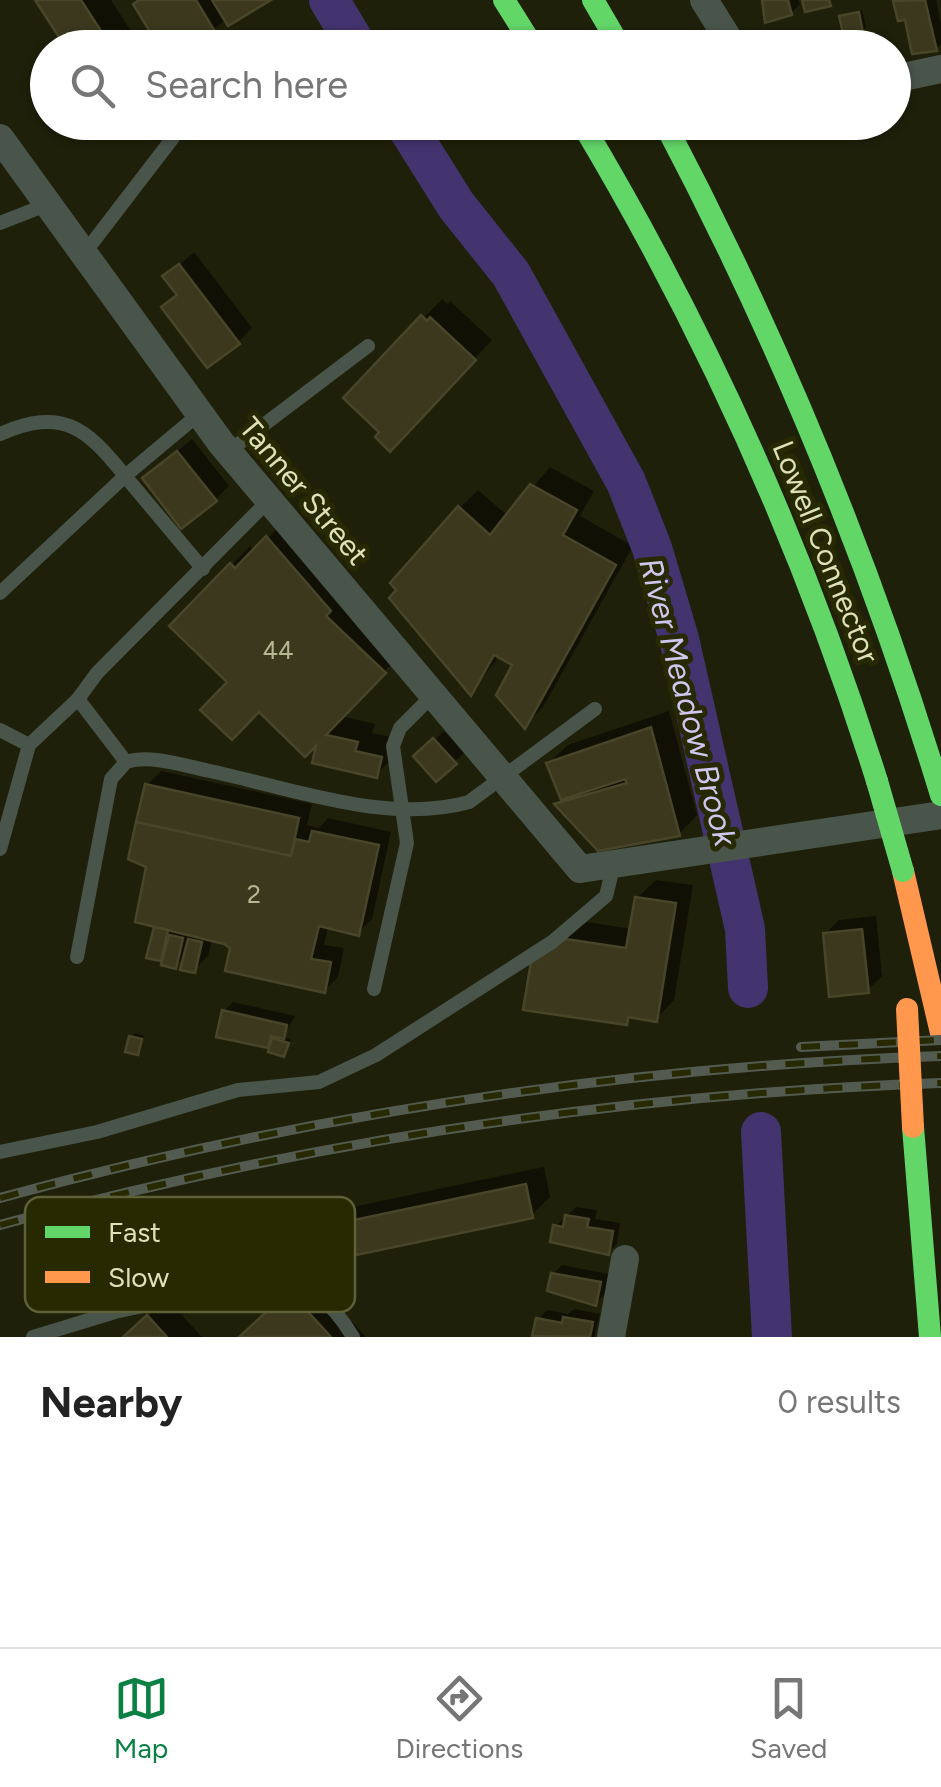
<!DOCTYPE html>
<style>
:root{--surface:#fff;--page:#f6f6f6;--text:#222;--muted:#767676;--line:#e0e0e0;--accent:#0b8043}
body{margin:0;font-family:Figtree,sans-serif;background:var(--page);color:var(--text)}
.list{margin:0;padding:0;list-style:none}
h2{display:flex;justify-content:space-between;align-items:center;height:130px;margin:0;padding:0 40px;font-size:42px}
h2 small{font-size:32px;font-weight:400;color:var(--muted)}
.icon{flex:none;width:55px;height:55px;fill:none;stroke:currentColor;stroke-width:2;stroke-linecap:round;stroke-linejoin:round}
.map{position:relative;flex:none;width:941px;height:1337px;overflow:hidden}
.search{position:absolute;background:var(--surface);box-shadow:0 2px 8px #0004;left:30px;right:30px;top:30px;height:110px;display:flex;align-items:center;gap:25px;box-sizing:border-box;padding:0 35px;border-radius:55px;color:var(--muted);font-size:38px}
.sheet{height:310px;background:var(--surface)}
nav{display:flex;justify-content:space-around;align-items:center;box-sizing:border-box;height:140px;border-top:2px solid var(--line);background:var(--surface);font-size:28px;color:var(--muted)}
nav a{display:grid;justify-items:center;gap:5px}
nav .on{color:var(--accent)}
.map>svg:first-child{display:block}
</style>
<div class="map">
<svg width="941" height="1337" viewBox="0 0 941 1337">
<rect width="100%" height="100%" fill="#1f2009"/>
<g fill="#0007">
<polygon points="38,0 111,0 138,42 148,35 156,48 69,48"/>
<polygon points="141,0 266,0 227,19 188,48"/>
<polygon points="764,0 798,0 800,4 791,13"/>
<polygon points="898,0 936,0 941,24 941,44 936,49 907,17"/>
<polygon points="862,10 866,27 862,31 842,17"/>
<polygon points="194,252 252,328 238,342 164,308 178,293 166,277"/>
<polygon points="442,299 447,304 450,301 492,340 408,430 383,432 347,398"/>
<polygon points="192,439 229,486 215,500 145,478"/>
<polygon points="550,467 594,491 580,516 633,546 543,707 525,725 516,664 500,655 471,693 460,508 478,490 508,516"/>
<polygon points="286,520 402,653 341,716 375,724 372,733 399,739 395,756 376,775 231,682 173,626 250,546 255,551"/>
<polygon points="669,711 697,815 679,834 558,804 563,799 549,763 568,745"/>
<polygon points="444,731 464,753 437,778 417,756"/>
<polygon points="161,771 312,804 307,825 319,828 328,818 391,832 372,919 358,933 328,926 324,945 344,948 338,977 324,991 212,940 208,956 194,970 186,955 175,966 149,956 157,925 147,785"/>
<polygon points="656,880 693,885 674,1000 656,1019 632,1015 626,1022 552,944 587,922 632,929 637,898"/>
<polygon points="876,916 882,976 868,990 825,934 839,920"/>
<polygon points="233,1002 295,1016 283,1037 291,1039 287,1050 284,1054 272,1050 275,1038 267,1046 224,1011"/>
<polygon points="135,1033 144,1036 138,1052 132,1037"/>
<polygon points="544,1167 550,1197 531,1216 276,1238 295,1219"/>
<polygon points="576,1207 597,1210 595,1219 620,1223 617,1244 608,1252 555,1227"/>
<polygon points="562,1265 609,1274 605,1294 596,1303 553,1274"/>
<polygon points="309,1274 366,1337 241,1337 251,1328"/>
<polygon points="167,1299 202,1337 125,1337"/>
<polygon points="574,1309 600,1314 594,1337 537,1337 538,1319 547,1310 568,1314"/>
</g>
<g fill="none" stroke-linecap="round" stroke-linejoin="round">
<g stroke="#43346f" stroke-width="40">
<polyline points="329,0 358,48"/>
<polyline points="404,122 456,205 511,274 626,482 652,548 679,639 745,929 748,988"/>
<polyline points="761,1132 772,1337"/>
</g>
</g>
<g fill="#3b381e" stroke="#494529" stroke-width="2.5">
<polygon points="35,0 81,0 112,48 66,48"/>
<polygon points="139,0 196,0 216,33 193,48 160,48 133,4"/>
<polygon points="212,0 271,0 228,26"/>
<polygon points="762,0 788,0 792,15 765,23"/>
<polygon points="802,0 829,0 831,6 805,12"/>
<polygon points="925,0 937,51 912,54 905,20 898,21 893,1"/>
<polygon points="859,12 863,33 844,37 839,16"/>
<polygon points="179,264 240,344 207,368 161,307 177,295 162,276"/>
<polygon points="421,315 427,321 430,317 476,360 390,452 375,437 379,432 343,398"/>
<polygon points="177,451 217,501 181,529 142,478"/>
<polygon points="530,484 577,510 563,535 616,565 525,729 496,695 512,665 494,655 471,696 389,598 396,590 390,583 458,506 490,535"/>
<polygon points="266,536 331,611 326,616 386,673 326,735 358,742 355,751 382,757 377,778 312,763 316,746 305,757 259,712 232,740 200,710 227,682 169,626 230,563 235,568"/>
<polygon points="651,727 680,836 598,851 554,804 627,783 625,779 561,800 546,763"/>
<polygon points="433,738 457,764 436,782 413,756"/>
<polygon points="145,784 299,818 291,856 136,822"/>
<polygon points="136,822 291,856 295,839 309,842 312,831 379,845 359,936 319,926 311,959 331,962 325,993 225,971 230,948 224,944 135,922 146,867 128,859"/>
<polygon points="635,897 676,903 657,1022 628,1017 627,1025 523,1010 531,962 566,939 626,948"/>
<polygon points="154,927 168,930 161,961 146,958"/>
<polygon points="862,929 869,993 829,997 823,933"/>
<polygon points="169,935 183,938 176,969 161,965"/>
<polygon points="188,939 202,942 195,973 180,970"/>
<polygon points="222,1010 287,1025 284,1039 271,1036 268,1048 216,1037"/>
<polygon points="129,1036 142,1039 138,1055 125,1052"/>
<polygon points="272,1038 289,1043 284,1057 268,1052"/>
<polygon points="526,1184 533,1218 280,1271 273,1237"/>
<polygon points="565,1215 589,1219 587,1227 613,1231 609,1255 550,1242 553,1225 563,1227"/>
<polygon points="551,1273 601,1282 596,1306 547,1291"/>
<polygon points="289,1291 331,1337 239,1337"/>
<polygon points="147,1315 167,1337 123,1337"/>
<polygon points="563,1317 593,1322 590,1337 532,1336 536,1318 562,1323"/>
</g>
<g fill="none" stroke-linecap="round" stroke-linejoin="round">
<g stroke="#49544b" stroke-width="14">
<polyline points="242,48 246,42 260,48"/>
<polyline points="0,223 46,205"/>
<polyline points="83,255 185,122"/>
<polyline points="199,414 125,476 203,569"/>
<path d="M0,434C62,407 86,427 125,476L0,593"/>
<polyline points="228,452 368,346"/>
<polyline points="0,730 29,745"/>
<polyline points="126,762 78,699 97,673 269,500"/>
<polyline points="0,849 29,745 78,699"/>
<path d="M77,957L111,779L126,762C151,754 185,766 210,771C290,788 388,825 469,802L595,709"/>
<polyline points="374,989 407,843 393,746 400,728 433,695"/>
<polyline points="0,1152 97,1132 238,1090 319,1082 376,1055 552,942 606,896 614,864"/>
<path d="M33,1337L115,1312L273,1278C312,1286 333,1303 353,1337"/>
</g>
<g stroke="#49544b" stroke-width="28">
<polyline points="704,0 734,48"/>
<polyline points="894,79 941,69"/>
<polyline points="0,138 221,443 580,869 941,815"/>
<polyline points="611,1337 625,1259"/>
</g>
<g stroke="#63d668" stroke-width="22">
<polyline points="504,0 534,48"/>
<polyline points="593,0 621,48"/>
<path d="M581,122C706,331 804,548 877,781"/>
<path d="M664,122C778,338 870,561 941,795"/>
<polyline points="913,1127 930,1337"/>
</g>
<polyline stroke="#ff974d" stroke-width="22" points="903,871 941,1033"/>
<g stroke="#535b50" stroke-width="10">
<g id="rail">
<polyline points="801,1047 941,1040"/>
<path d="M0,1198C308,1114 622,1067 941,1056"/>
<path d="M0,1225C308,1141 622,1094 941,1083"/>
</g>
</g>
<use href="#rail" stroke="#272900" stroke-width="6" stroke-dasharray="19" stroke-linecap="butt"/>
<polyline stroke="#63d668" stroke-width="22" points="877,781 903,871"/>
<polyline stroke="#ff974d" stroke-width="22" points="907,1009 913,1127"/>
</g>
<g text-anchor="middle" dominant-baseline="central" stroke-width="10" stroke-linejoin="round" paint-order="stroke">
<g font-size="25" fill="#b5b893">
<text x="278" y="650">44</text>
<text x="254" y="894">2</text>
</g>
<g font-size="30" fill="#dee2ba" stroke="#272900">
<text transform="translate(304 491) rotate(50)">Tanner Street</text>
<text transform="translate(826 552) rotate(68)">Lowell Connector</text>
</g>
<g font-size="32" font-style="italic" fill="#cec8f0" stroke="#272900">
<text transform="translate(688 702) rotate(75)">River Meadow Brook</text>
</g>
</g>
<rect x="25" y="1197" width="330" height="115" rx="15" fill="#272900" stroke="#5e6038" stroke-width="2.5"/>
<rect x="45" y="1226" width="45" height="12" fill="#63d668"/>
<rect x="45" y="1271" width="45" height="12" fill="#ff974d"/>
<g font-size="28" fill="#dee2ba">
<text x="108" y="1242">Fast</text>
<text x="108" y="1287">Slow</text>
</g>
</svg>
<div class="search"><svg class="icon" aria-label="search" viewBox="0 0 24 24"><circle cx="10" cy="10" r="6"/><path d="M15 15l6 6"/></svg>Search here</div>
</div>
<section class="sheet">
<h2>Nearby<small>0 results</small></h2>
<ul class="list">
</ul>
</section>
<nav>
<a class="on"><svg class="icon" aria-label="map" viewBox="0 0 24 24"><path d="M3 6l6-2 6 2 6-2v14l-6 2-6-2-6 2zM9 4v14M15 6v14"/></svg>Map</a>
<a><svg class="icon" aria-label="directions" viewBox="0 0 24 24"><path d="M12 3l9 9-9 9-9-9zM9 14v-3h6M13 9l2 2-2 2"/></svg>Directions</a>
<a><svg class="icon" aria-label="saved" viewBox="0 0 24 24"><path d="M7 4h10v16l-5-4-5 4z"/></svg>Saved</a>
</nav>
